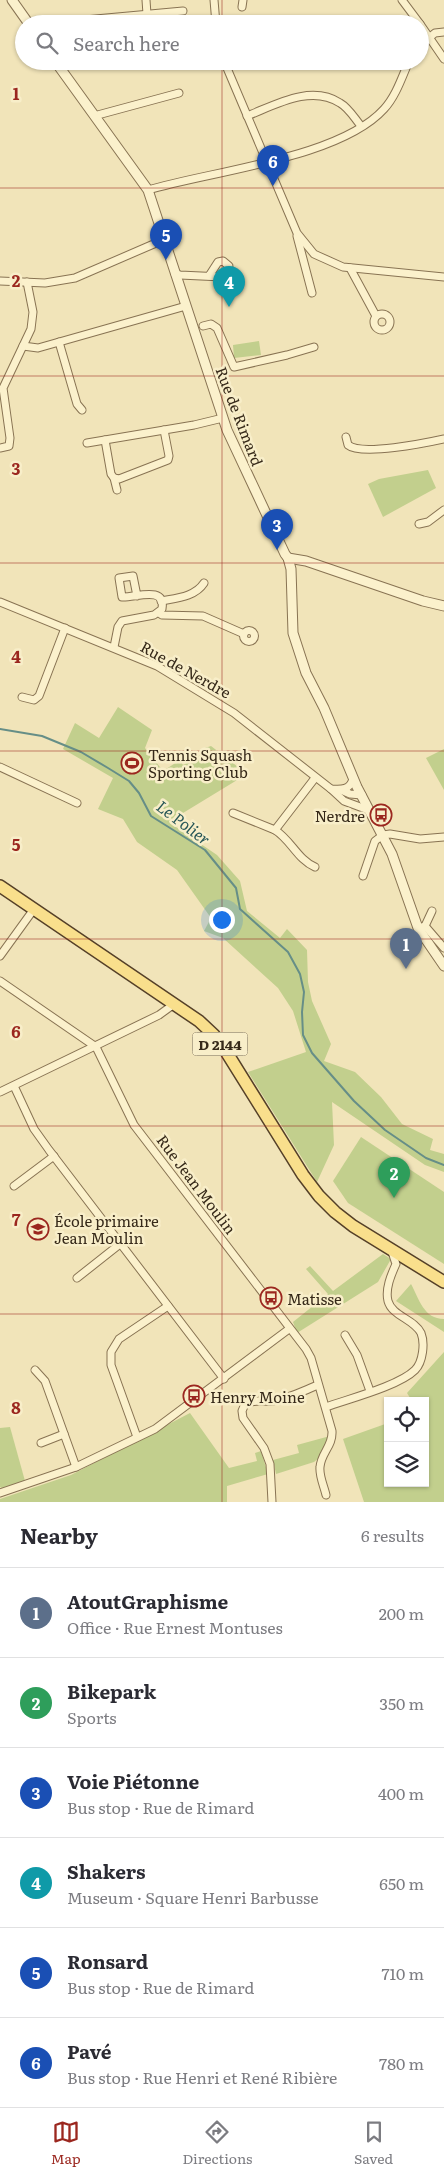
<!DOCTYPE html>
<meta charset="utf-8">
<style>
:root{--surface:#fff;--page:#f7f7f7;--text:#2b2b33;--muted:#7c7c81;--line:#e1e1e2;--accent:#9b271f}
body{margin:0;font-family:Literata,serif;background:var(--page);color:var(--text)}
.controls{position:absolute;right:15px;bottom:15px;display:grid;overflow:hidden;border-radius:0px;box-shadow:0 1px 4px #0004}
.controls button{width:45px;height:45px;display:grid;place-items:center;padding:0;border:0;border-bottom:1px solid var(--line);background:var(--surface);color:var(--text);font:25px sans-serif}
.you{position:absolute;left:221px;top:919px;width:18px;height:18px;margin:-12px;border:4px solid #fff;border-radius:50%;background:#1a73e8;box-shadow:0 0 0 8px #1a73e833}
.badge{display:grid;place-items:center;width:32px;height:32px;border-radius:50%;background:var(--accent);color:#fff;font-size:16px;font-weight:700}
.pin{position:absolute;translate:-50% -41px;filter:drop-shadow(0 1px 2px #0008)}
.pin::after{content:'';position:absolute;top:26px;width:18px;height:15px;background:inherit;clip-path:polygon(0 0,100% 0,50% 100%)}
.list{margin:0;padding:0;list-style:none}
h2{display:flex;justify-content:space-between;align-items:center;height:65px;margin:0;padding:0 20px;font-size:21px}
h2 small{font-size:16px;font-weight:400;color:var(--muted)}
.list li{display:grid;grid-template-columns:32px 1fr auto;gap:15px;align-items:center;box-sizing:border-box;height:90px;padding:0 20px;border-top:1px solid var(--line)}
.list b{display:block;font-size:19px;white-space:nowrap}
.list p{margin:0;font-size:16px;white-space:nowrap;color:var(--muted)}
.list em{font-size:16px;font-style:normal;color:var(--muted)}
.icon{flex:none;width:28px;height:28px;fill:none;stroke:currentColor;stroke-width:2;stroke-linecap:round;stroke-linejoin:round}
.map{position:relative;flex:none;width:444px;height:1502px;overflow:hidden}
.search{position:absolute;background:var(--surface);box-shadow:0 1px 4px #0004;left:15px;right:15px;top:15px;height:55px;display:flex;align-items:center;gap:12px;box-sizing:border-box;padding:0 18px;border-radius:28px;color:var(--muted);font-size:19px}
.sheet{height:605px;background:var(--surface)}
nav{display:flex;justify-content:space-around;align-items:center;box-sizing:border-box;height:70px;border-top:1px solid var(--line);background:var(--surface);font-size:14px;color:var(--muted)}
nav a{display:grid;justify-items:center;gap:2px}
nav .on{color:var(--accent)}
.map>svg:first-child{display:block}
</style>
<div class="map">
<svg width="444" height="1502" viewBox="0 0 444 1502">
<rect width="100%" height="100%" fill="#f1e4b9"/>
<g fill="#c2cf8d">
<polygon points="259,341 261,355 234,358 233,345"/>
<polygon points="428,470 436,488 383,517 368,484 379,479"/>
<polygon points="118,707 152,730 145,748 163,771 180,760 183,765 200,755 205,748 211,746 247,774 183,813 176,819 173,825 217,855 240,881 247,911 280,938 287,929 307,950 308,982 312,1001 331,1044 324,1061 355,1072 381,1097 402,1124 433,1139 430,1150 444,1154 444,1172 425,1165 332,1102 334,1145 317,1182 248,1072 306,1052 293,1011 278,988 223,938 204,931 211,918 177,870 137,842 123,819 98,809 113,778 63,749 75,723 99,738"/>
<polygon points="444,749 444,790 426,758"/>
<polygon points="361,1137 444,1192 444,1264 348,1203 333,1181"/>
<polygon points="383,1254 391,1259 378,1282 297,1333 293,1322 328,1294 306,1269 310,1266 333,1291"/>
<path d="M411,1284C419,1299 424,1319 444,1319V1332L396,1301Z"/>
<polygon points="444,1352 444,1502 364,1502 343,1439 388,1423 388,1483 425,1483 425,1401 412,1401 407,1393"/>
<polygon points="190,1413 229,1468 257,1461 255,1453 261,1451 268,1474 227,1486 227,1502 0,1502 0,1499 71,1475"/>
<polygon points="10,1427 25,1481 2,1488 0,1487 0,1428"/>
<polygon points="330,1436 319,1458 314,1462 276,1474 273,1460 299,1453 297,1445"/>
</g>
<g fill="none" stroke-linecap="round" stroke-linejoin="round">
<polyline stroke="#668e87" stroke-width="2" points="0,729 42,736 81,752 108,768 129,781 139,793 151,816 205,850 236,888 240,909 288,952 300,974 304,992 302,1012 303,1035 312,1053 354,1101 385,1130 426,1158 444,1165"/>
<g stroke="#887353" stroke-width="9">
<g id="minor">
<polyline points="146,0 147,14"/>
<polyline points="214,0 216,24"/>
<polyline points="402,0 420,24"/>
<polyline points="242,7 243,0"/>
<polyline points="41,24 183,11"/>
<polyline points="420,24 444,59"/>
<polyline points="430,37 435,33 444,32"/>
<polyline points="224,61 297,233 314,254 343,267 444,277"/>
<polyline points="94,116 179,93"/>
<path d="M247,116C275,105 311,84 340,103C349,108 355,119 361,126"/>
<path d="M148,190C211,171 340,158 384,109C396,96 402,77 409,61"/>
<polyline points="297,236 312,293"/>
<polyline points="350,268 376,316"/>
<polyline points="175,274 180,275 222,277 228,273 229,266 223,261 218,262 209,276"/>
<polyline points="0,281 45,283 75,278 163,240"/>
<circle cx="382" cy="322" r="8"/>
<polyline points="203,326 211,324 217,328 234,367 287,355 314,347"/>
<polyline points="59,342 77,404 82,410"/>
<polyline points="23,346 38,348 186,306"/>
<path d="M346,437L348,445C361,456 426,443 444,439"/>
<polyline points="105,440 111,474 114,478 119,479 168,460 169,456 164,430"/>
<polyline points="87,443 194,425 223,418"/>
<polyline points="0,448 9,446 10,438 3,388 31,329 33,312 27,282"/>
<polyline points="114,478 117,490"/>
<polyline points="419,524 428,522 444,510"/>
<path d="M161,601C176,598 195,597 204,583"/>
<path d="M0,602L157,666L234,713L331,789C341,790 351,790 353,778"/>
<polyline points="159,613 162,615 203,616 244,634"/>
<circle cx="249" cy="636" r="5.5"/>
<path d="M114,647L118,627L122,621L154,615L162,609C166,585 135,598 122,597L119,578L133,576L137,596"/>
<polyline points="22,697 34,700 39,696 65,628"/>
<polyline points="0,767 77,803"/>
<polyline points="331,789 344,801 371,811"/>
<polyline points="341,790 350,794 362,795"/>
<polyline points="233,813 275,830 315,778"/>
<path d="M275,830C291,840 298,860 315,867"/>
<polyline points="363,876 375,841 383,835 390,834 420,839 444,837"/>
<polyline points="425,926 432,911"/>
<polyline points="418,928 425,926 444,948"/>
<polyline points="0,956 34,909"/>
<path d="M0,981L96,1047L134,1125L306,1349L311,1358L332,1431C333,1446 321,1453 320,1467C319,1476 324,1486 326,1495"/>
<polyline points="14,1086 34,1129 49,1150 224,1379"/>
<polyline points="0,1092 159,1015 170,1007 172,1002"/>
<polyline points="14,1186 54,1156"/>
<polyline points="77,1278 120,1244"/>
<polyline points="345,1335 357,1355 370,1391"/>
<polyline points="35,1370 45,1381 76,1467"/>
<path d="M326,1407C348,1399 399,1386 415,1370C423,1362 425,1343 421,1333C414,1319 392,1316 388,1301C385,1289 391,1275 396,1264L391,1249"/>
<polyline points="137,1437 111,1365 111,1352 119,1339 168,1306"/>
<polyline points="41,1443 64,1434"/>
<polyline points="0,1493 76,1467 155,1429 289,1329"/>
<path d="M272,1502L270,1464L264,1448L243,1418L242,1411L245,1404C254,1399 262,1402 272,1401C288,1399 303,1391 318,1385"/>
</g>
</g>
<g stroke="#887353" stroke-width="11">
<g id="tertiary">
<polyline points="12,0 29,24"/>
<polyline points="55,61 148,190 227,430 285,554 288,558 291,569 293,633 306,673 324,708 357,787 392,854 418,928 444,966"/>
<polyline points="288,558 306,561 423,601 444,606"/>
</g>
</g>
<g stroke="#554028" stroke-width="14">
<polyline id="primary" points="0,886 199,1021 214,1035 227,1053 303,1175 319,1196 335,1212 353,1226 444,1282"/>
</g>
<use href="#minor" stroke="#fbf1cc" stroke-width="7"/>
<use href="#tertiary" stroke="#fbf1cc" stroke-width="9"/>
<use href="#primary" stroke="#f9df8c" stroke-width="11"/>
</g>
<path fill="none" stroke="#9b271f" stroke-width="1" stroke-opacity="0.55" d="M222,0V24M222,61V1502M0,188H444M0,376H444M0,563H444M0,751H444M0,939H444M0,1126H444M0,1314H444"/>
<defs>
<g id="stadium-ring" transform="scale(1.125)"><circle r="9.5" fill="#f8eec9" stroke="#9b271f" stroke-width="1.5"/><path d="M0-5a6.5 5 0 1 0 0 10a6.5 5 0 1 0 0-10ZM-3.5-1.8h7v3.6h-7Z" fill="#9b271f"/></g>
<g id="bus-ring" transform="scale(1.125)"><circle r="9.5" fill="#f8eec9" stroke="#9b271f" stroke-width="1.5"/><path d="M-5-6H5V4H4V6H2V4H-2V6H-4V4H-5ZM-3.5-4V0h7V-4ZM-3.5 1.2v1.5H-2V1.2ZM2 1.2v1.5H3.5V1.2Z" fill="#9b271f"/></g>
<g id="school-ring" transform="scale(1.125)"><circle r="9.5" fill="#f8eec9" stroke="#9b271f" stroke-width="1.5"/><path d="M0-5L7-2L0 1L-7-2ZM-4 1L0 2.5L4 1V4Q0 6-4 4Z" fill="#9b271f"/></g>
</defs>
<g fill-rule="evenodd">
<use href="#stadium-ring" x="132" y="763"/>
<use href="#bus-ring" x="381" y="815"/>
<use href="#school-ring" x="38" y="1229"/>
<use href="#bus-ring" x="271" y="1298"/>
<use href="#bus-ring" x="194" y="1396"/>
</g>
<g text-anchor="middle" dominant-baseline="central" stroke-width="5" stroke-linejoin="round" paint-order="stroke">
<rect fill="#f8eec9" stroke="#70644e" stroke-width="1" x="192.5" y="1032.5" width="55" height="23" rx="4"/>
<g font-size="14" font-weight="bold" fill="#362919">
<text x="220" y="1044">D 2144</text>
</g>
<g font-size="15" fill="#362919" stroke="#f8eec9">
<text transform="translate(240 416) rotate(69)">Rue de Rimard</text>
<text transform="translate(186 669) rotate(29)">Rue de Nerdre</text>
<text transform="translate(197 1184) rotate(53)">Rue Jean Moulin</text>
</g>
<g font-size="15" fill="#362919" stroke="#f8eec9" text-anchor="start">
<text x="148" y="754">Tennis Squash<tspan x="148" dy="17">Sporting Club</tspan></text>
<text x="365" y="815" text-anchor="end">Nerdre</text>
<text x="54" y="1220">École primaire<tspan x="54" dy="17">Jean Moulin</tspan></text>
<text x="287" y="1298">Matisse</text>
<text x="210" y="1396">Henry Moine</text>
</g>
<g font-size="16" font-style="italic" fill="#275657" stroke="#f8eec9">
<text transform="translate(184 822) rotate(37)">Le Polier</text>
</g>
</g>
<g font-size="16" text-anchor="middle" font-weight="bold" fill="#9b271f" stroke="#f8eec9" stroke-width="5" stroke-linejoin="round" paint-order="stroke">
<text x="16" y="100">1</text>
<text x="16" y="287">2</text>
<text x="16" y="475">3</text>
<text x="16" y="663">4</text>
<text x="16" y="851">5</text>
<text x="16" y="1038">6</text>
<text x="16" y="1226">7</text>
<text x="16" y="1414">8</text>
</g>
</svg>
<div class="controls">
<button><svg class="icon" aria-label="locate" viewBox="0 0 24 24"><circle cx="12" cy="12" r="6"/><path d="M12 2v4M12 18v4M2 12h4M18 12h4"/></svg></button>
<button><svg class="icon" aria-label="layers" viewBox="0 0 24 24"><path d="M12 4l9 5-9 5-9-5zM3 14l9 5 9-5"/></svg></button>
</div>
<div class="you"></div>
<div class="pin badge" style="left:406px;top:969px;background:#5c6f8a">1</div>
<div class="pin badge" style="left:394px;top:1198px;background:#2e9e5b">2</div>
<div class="pin badge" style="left:277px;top:550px;background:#1a4fb4">3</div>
<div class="pin badge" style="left:229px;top:307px;background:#0f9aa8">4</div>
<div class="pin badge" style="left:166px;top:260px;background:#1a4fb4">5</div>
<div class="pin badge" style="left:273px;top:186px;background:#1a4fb4">6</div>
<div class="search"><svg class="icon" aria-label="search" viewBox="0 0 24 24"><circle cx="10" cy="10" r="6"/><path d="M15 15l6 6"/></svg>Search here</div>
</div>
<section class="sheet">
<h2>Nearby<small>6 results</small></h2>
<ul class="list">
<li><span class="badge" style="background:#5c6f8a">1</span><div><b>AtoutGraphisme</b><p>Office · Rue Ernest Montuses</p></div><em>200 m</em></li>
<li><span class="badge" style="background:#2e9e5b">2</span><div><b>Bikepark</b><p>Sports</p></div><em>350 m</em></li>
<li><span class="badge" style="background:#1a4fb4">3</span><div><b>Voie Piétonne</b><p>Bus stop · Rue de Rimard</p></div><em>400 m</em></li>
<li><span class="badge" style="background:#0f9aa8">4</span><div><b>Shakers</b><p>Museum · Square Henri Barbusse</p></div><em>650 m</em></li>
<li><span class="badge" style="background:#1a4fb4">5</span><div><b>Ronsard</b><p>Bus stop · Rue de Rimard</p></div><em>710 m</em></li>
<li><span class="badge" style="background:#1a4fb4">6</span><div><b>Pavé</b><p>Bus stop · Rue Henri et René Ribière</p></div><em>780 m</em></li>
</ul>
</section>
<nav>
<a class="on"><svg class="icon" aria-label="map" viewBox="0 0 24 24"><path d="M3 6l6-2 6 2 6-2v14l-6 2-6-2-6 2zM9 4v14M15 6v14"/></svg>Map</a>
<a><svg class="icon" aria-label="directions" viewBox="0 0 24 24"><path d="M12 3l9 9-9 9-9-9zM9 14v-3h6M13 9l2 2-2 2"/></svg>Directions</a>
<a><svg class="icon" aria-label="saved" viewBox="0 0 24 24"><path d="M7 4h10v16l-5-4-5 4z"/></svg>Saved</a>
</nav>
